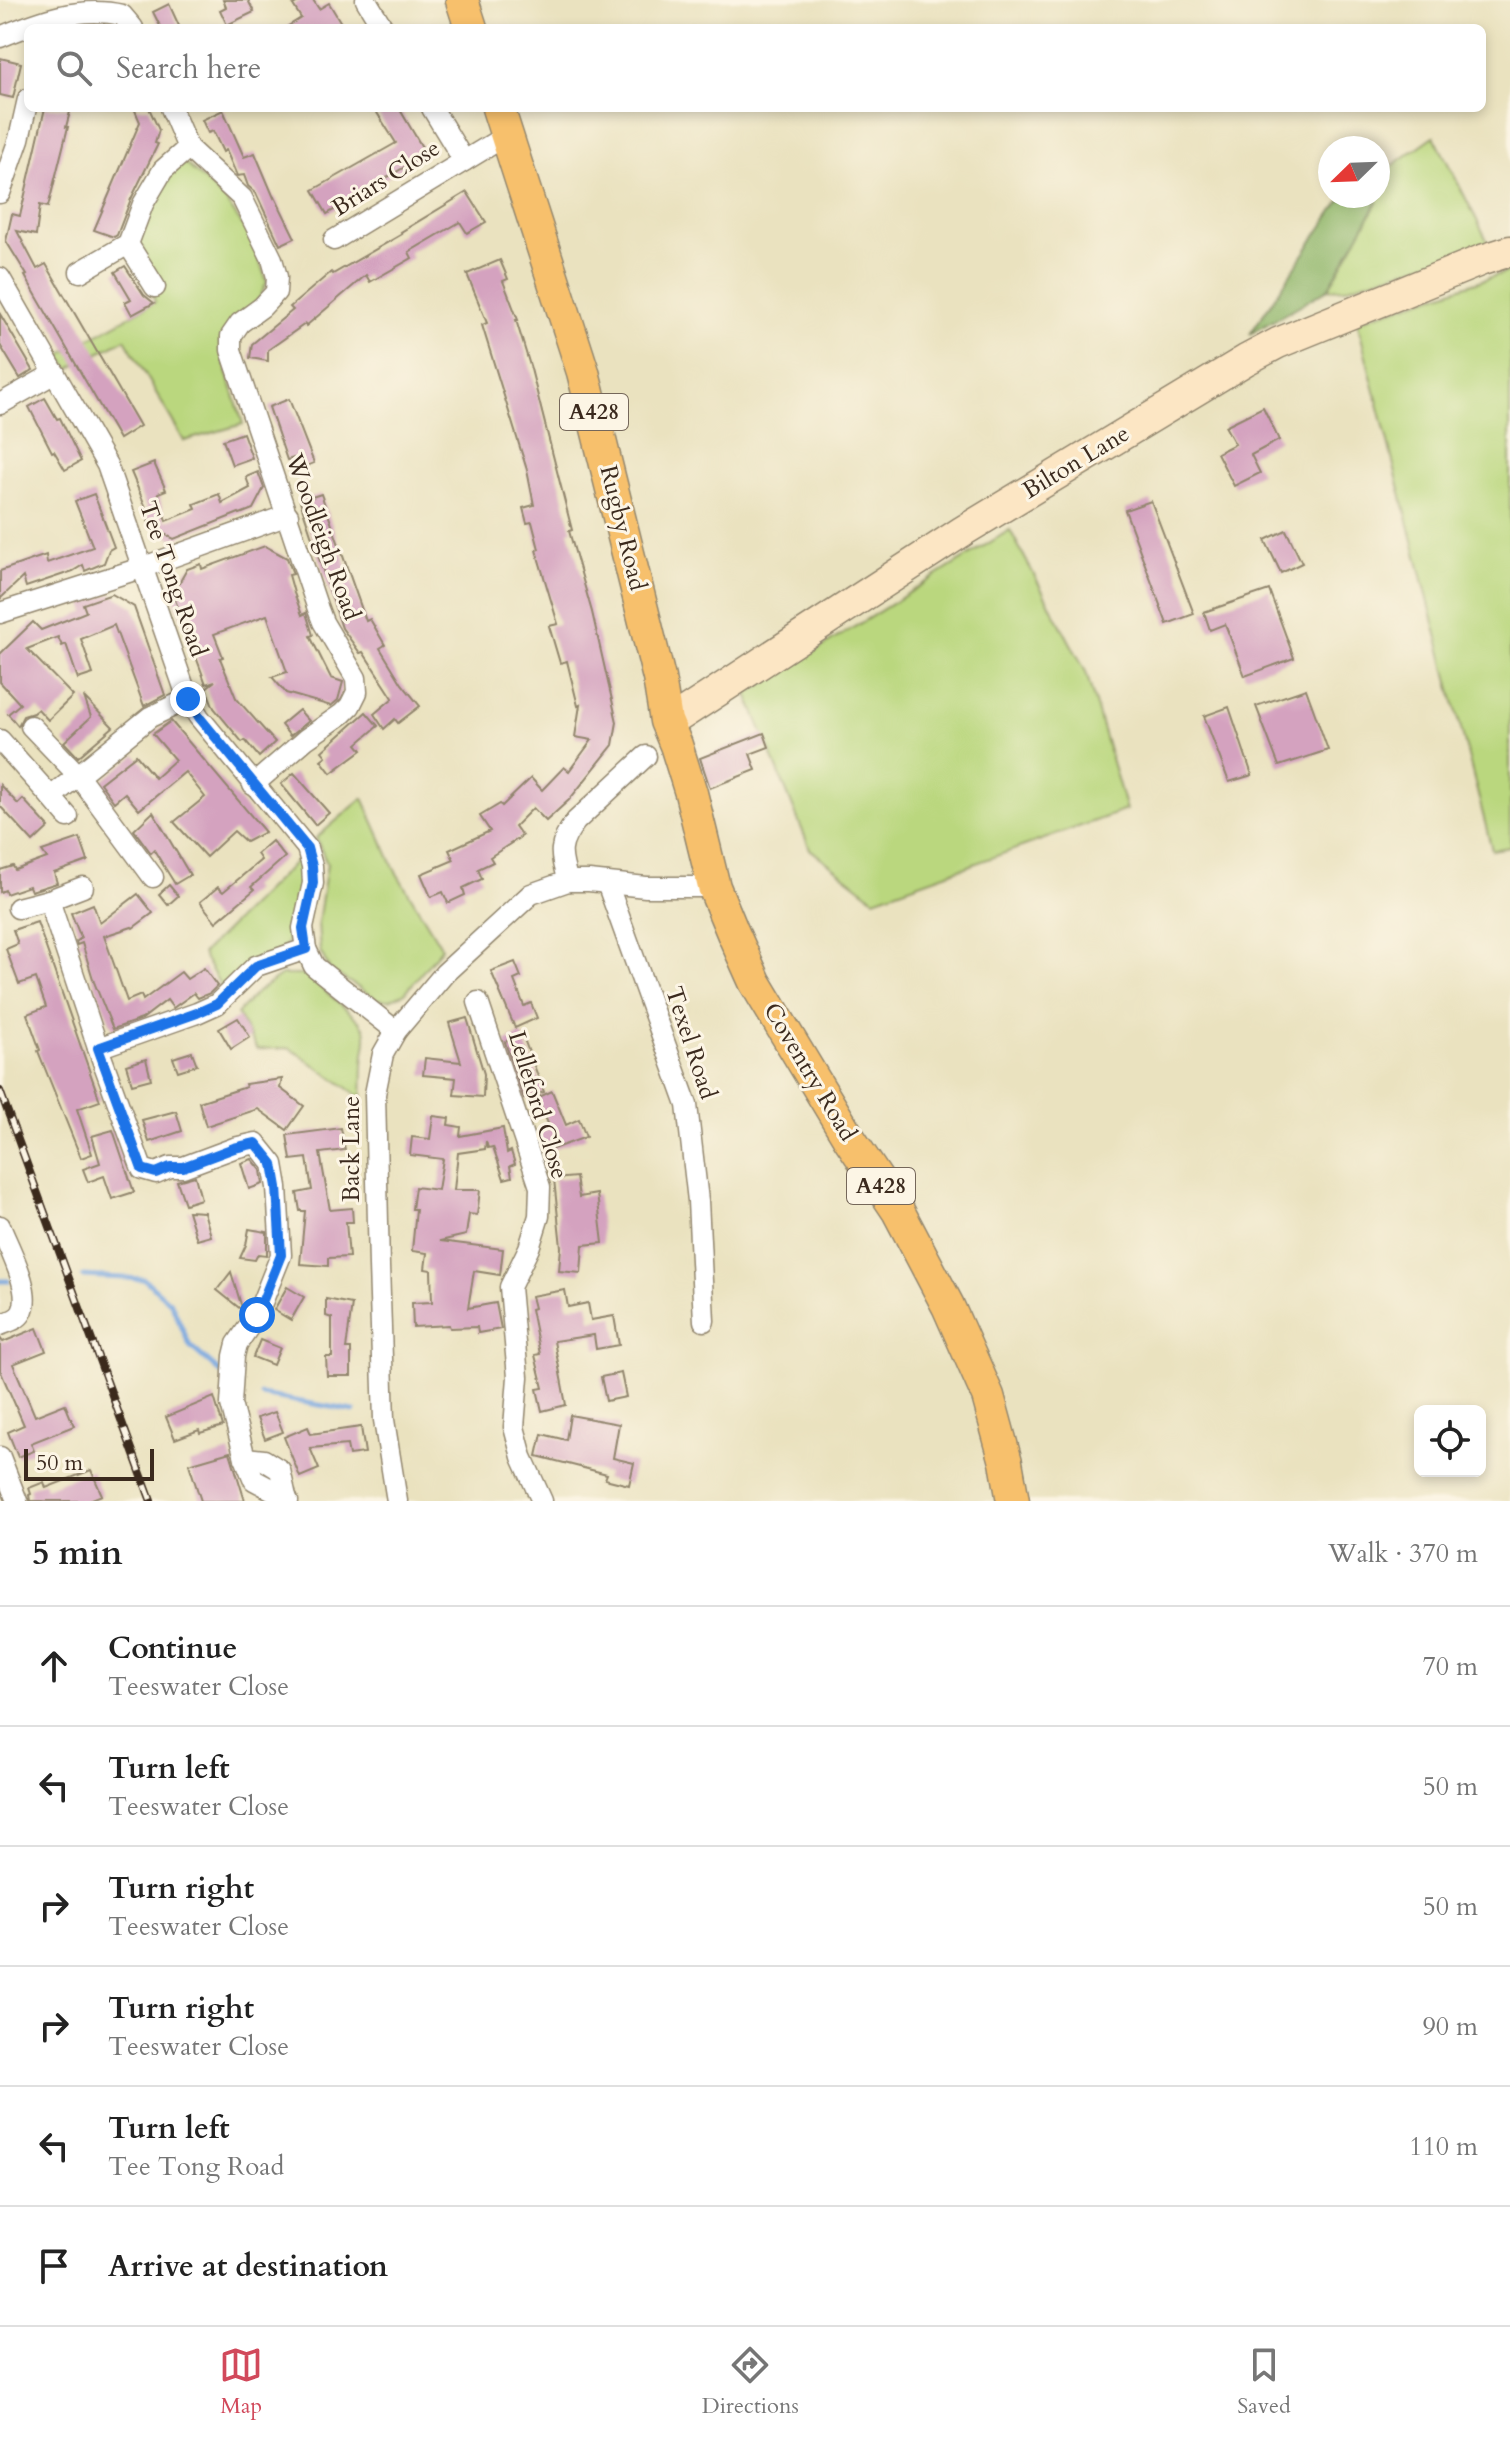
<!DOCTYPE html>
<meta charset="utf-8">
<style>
:root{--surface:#fff;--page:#f2f2f2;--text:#222;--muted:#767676;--line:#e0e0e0;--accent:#d1495b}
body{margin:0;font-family:Cardo,serif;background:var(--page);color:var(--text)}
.controls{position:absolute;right:24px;bottom:24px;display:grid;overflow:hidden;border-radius:12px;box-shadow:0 4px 12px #0003}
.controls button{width:72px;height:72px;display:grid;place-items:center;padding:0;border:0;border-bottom:2px solid var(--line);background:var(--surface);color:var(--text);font:40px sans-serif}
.compass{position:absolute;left:1318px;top:136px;width:72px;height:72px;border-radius:50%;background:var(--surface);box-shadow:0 4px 12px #0003;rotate:247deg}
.scale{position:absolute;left:24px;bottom:20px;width:130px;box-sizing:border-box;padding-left:8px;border:4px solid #3b2a1e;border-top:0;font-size:22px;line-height:28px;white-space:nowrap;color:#3b2a1e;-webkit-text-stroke:6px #fcf5e5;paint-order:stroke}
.stop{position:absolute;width:24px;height:24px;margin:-18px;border:6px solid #1a73e8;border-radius:50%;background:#fff}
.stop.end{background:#1a73e8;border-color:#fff;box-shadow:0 2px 8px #0008}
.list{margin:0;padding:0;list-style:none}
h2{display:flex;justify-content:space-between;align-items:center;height:104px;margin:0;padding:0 32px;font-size:34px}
h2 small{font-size:26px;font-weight:400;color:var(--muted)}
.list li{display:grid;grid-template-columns:52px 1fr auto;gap:24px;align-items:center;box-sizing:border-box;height:120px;padding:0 32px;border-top:2px solid var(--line)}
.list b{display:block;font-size:30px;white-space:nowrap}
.list p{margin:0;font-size:26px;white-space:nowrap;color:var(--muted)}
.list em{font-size:26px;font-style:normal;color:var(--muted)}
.icon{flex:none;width:44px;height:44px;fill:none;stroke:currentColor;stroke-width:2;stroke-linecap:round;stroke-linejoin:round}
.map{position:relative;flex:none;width:1510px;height:1501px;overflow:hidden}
.search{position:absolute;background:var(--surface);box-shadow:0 4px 12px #0003;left:24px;right:24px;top:24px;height:88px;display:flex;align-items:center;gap:20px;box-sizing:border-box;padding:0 28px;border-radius:12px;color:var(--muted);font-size:30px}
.sheet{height:824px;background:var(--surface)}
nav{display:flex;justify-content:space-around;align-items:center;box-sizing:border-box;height:112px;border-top:2px solid var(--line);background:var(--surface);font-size:22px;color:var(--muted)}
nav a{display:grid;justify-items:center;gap:4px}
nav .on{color:var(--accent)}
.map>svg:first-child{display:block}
</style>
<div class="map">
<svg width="1510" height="1501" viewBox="0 0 1510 1501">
<rect width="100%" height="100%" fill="#fcf5e5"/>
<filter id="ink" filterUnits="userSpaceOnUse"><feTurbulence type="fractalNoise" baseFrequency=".0125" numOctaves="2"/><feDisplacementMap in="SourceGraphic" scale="16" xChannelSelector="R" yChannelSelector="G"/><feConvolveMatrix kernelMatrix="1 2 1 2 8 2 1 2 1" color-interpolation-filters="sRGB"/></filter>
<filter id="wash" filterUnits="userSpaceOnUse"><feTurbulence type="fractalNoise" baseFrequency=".006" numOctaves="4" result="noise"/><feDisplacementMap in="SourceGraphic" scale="32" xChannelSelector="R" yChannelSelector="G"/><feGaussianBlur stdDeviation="1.8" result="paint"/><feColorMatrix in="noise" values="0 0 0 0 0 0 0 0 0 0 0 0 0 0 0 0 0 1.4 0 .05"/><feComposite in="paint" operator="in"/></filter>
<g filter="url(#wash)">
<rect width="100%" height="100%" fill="#eae2bf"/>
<g fill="#bad77e" stroke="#7a804e" stroke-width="2">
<polygon points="1434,136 1489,244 1345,288 1328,289 1378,201 1378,176"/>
<polygon points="184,162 225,200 250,236 267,282 259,299 221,341 223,359 243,424 184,441 125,339 69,369 60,355 155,302 138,243 140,224 166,176"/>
<polygon points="1510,271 1510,847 1492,850 1357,321"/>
<polygon points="1010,530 1086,672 1126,810 875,899 810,849 747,694"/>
<polygon points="363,798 395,870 442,948 405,993 390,1000 377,999 330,970 320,951 318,923 327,864 316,838"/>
<path d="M298,859C304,880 298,927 285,945C277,955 235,980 222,988L202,954Z"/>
<path d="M282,975H305C315,983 362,1021 365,1029C368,1038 365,1046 364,1054C362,1069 363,1084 362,1098L290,1048L257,1049L237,1014L257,992Z"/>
</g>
<polygon fill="#93b86d" stroke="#677146" stroke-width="2" points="1348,196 1378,196 1378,201 1328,289 1250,334 1339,202"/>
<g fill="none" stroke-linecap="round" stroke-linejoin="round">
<g stroke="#74a4de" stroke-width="5">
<polyline points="83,1276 144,1279 171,1303 190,1346 221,1373"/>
<polyline points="0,1281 8,1281"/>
<polyline points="261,1395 354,1411"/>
</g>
</g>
<g id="blocks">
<g fill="#d4a2bf">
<polygon points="223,0 248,0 254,12 227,25 220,10 226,7"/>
<polygon points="302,0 313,0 319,9 329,3 344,28 285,28 301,18 293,5"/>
<polygon points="169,4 180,28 161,28 153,12"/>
<polygon points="0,58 21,63 13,98 0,95"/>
<polygon points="45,108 71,108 66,127 68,127 48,207 40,205 36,235 17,231 37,269 46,264 140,426 119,439 25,276 27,275 6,241 12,214 20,216"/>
<polygon points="134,108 149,108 159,130 155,143 158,144 131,199 117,235 114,237 94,230 140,122"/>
<polygon points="374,108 399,108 426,154 327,214 313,190 396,143"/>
<polygon points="223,110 244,157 255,153 274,198 275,197 295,238 280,245 256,193 248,186 244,175 237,176 226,150 223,152 213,131 208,133 202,120"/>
<polygon points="467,192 486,222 467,233 460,222 409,252 412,258 370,282 366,275 306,326 305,324 268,350 268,361 250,358 252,344 293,310 290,307 331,272 333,274 402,234 401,232"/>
<polygon points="500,260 508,279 503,281 518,320 516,320 531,369 572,530 569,531 592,612 617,722 613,745 569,800 546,821 533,808 515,826 522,836 490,857 493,862 478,869 482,879 463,888 465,895 448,903 443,892 431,897 421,874 454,860 449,850 490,831 480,816 500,804 502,806 531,778 542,790 564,767 569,771 592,740 575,737 580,705 578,706 567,661 560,663 549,626 558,624 536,550 539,549 532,522 527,523 523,508 534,505 527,470 482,325 487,323 467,274"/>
<polygon points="125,266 144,295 154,303 132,315 125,302 131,299 115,272"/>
<polygon points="0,314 33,370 20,378 0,345"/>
<polygon points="45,398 57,419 60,418 81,461 65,470 54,451 52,452 29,407"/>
<polygon points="289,399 314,463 299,469 294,458 287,460 269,407"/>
<polygon points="1263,407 1279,440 1251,455 1260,473 1234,486 1217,453 1235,444 1225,426"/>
<polygon points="243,433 252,458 232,465 223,440"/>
<polygon points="154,463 166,490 158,493 166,521 196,509 194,504 219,494 222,503 250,488 246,477 258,472 264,488 253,509 240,514 239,513 174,539 150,527 145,510 147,510 131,472"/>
<polygon points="94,494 114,547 109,550 104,563 85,571 83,565 73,571 26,587 23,577 0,599 0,571 46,555 47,563 93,547 75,501"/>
<polygon points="321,494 366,621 370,619 385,645 380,648 402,684 420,706 398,723 395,719 384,729 374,714 393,698 363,652 360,653 342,628 300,501"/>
<polygon points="1151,501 1194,614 1167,624 1125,510"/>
<polygon points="1286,530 1302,563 1281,573 1265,540"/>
<polygon points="265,546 287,558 293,574 289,575 294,593 302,615 306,613 313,635 310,636 331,678 343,682 338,700 331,706 286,693 272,677 287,672 267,615 214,634 223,657 220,658 236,698 275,742 259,757 245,740 242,742 214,708 206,688 215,681 206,684 173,594 187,569 201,564 202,569"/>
<polygon points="1269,590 1294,658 1245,676 1225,624 1210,630 1204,612"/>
<polygon points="112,594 134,607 165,695 144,706 114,625 81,639 93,674 78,679 66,644 62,646 58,637 27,649 73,696 48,720 38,709 33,713 23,716 18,726 8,714 20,704 0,682 0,654 33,622 41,630 86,612 83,604"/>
<polygon points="1306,689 1328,750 1279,766 1256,706"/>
<polygon points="84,697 113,727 78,757 64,742 91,717"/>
<polygon points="1229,707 1252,775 1229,782 1204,716"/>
<polygon points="299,710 309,721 290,736 281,725"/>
<polygon points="366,712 378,726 357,744 362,750 331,773 321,760 326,756 322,751"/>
<polygon points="171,721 265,832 246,842 234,831 206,857 174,822 205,797 185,772 139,810 125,793 114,802 100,783 136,755 155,778 175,760 153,734"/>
<polygon points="764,733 769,747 750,754 756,770 710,788 700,758"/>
<polygon points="294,773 329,813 315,825 281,784"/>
<polygon points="0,785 18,804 23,799 49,827 33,842 0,806"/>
<polygon points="153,812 190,875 175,884 154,850 151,853 134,830"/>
<polygon points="80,838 88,861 54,873 57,883 31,891 29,886 6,894 5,890 0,892 0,870 13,866 15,870 47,858 42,851"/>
<polygon points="272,841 285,857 251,887 254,890 216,922 200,902 218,887 223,892 261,860 257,854"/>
<polygon points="169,885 178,896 168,905 159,894"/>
<polygon points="138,894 153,913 133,928 132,927 104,936 127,1001 141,995 143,1000 181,972 187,979 204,968 217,986 210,993 198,998 194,993 173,1008 167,1000 142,1019 113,1029 94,982 82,943 77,945 76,942 81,938 71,913 93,904 100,923"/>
<polygon points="37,922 100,1101 77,1109 92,1154 81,1158 38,1051 40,1050 27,1014 46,1007 36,978 19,984 6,949 18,944 13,930"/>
<polygon points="515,962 521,977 514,980 524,1006 531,1003 537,1018 515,1028 491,971"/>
<polygon points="238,1018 250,1037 231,1049 219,1029"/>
<polygon points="467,1018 484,1074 483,1097 454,1095 456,1078 423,1075 425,1058 461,1062 449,1023"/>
<polygon points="522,1034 544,1092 524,1099 505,1042"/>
<polygon points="192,1052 197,1065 178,1071 173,1058"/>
<polygon points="146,1059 151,1079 132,1084 126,1065"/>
<polygon points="282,1079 280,1088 304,1106 287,1130 258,1109 206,1126 199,1102 246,1087 245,1084"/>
<polygon points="552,1091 566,1125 579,1119 586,1137 542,1153 536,1134 550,1128 537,1098"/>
<polygon points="176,1111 182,1131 149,1142 142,1120"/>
<polygon points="433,1116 449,1118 448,1125 461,1127 460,1136 503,1128 507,1153 511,1151 515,1164 510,1166 512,1177 504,1179 493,1147 488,1148 486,1141 485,1149 458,1153 454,1190 480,1190 477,1215 469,1214 466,1235 440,1241 503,1249 500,1275 474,1271 468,1308 496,1303 501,1329 478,1333 477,1327 450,1328 449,1325 413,1327 412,1303 432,1302 431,1270 425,1269 427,1253 412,1251 416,1209 412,1209 415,1187 438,1190 443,1159 410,1155 412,1137 430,1139"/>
<polygon points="341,1128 345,1150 320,1153 330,1210 352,1208 353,1222 346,1222 349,1257 328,1258 328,1266 300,1264 305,1211 300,1211 297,1193 312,1190 307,1158 291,1160 287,1135"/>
<polygon points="113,1130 134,1192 112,1199 104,1176 88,1182 83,1169 100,1163 92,1136"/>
<polygon points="252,1159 261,1170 263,1184 249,1189 241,1163"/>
<polygon points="195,1176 201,1199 185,1204 177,1181"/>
<polygon points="576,1177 579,1197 597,1194 603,1243 583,1245 581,1273 559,1271 561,1247 554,1179"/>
<polygon points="188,1211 204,1212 211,1236 197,1240"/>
<polygon points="249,1229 267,1232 267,1255 258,1254 255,1260 240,1258 246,1245"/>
<polygon points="231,1272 243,1311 217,1290"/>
<polygon points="287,1287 304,1297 291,1320 274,1310"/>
<polygon points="565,1290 568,1307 588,1303 591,1320 614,1316 619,1345 596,1349 594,1335 554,1341 566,1405 542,1411 537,1389 543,1388 535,1355 540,1354 531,1309 534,1308 531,1296"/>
<polygon points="326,1299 352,1304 346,1349 351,1349 351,1376 327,1376 326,1357 332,1357 332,1318 326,1316"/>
<polygon points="37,1328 46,1351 13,1364 35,1416 65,1404 74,1426 31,1443 34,1451 18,1457 8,1432 24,1425 0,1370 0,1338 3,1342"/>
<polygon points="260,1340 280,1348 273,1365 253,1357"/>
<polygon points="621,1373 626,1397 606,1401 601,1377"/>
<polygon points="214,1397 223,1426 200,1433 199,1430 175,1439 166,1417"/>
<polygon points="275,1412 283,1432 265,1439 257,1418"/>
<polygon points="570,1415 619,1424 613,1458 634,1463 629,1485 605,1479 607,1474 537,1456 542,1434 566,1440"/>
<polygon points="308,1427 311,1434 361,1427 365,1453 349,1455 347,1445 310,1448 319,1469 300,1477 284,1437"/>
<polygon points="230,1452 245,1501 201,1501 189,1464"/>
<polygon points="91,1470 102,1495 87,1501 30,1501 29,1495 31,1494 29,1488 44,1482 46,1488"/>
</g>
</g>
</g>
<g filter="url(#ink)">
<use href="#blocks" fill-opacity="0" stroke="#92866e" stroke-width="2"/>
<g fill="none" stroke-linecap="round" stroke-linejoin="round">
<g stroke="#92866e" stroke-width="23">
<g id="street">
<polyline points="366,0 383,28"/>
<path d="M0,37C39,21 80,5 122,15L133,28"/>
<polyline points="171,108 188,148 242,198 272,259 277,277 276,292 262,307 240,323 231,336 231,350 318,609 323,622 356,678 357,692 350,706 342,714 306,739 253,785"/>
<polyline points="432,108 464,161"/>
<polyline points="0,193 19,139 28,99"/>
<polyline points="334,240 507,135"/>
<polyline points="128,244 155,287"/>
<polyline points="80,272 128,244 143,204 163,170 188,148"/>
<polyline points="0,278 107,465 188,699 199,717 307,848 312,866 313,883 303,928 306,949 314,966 396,1031"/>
<polyline points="0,404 55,373"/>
<polyline points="0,613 141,568 288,515"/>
<polyline points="31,726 77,774 153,877"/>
<polyline points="0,740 51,797 150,717 188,699"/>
<polyline points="51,797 68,817"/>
<path d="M568,881C559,854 558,844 576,821L646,756"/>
<polyline points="607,883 687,1105 698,1201 704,1321"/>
<polyline points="49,900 98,1048 142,1169 156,1173 170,1167 183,1167 234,1148 256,1143 273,1164 277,1187 281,1255 257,1315 237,1344 234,1356 231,1404 245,1458 254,1480 286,1497 288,1501"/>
<polyline points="18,908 49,900 83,887"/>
<polyline points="478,1002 540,1187 539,1216 529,1248 510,1287 518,1377 514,1427 522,1457 542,1501"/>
<polyline points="98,1048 197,1013 217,1004 256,966 306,949"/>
<path d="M0,1226C8,1247 33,1291 22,1312C18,1320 7,1322 0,1325"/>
<polyline points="0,1457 17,1501"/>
<polyline points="245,1458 264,1460 280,1470 286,1497"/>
<polyline points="397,1501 384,1420 379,1266 375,1094 383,1054 396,1031 445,973 531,894 568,881 589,881 646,887 714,887"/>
</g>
</g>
<g stroke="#92866e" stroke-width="33">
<polyline id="secondary" points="666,721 678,717 963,531 1246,360 1278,343 1482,260 1510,251"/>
</g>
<g stroke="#92866e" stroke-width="35">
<g id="primary">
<polyline points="462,0 471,28"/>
<polyline points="498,108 583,372 659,678 666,721 676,745 691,793 714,887 733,933 755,982 849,1138 898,1211 948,1306 988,1396 1006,1462 1013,1501"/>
</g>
</g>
<use href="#street" stroke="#fff" stroke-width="20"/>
<use href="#secondary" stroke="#fce6c4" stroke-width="30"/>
<use href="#primary" stroke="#f7c06c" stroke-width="32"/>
<g stroke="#3b2a1e" stroke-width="8">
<polyline id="rail" points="0,1091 151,1501"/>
</g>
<use href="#rail" stroke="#fcf5e5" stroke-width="5" stroke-dasharray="15" stroke-linecap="butt"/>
</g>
</g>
<g fill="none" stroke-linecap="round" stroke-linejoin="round" filter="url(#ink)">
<polyline stroke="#1a73e8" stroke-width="10" points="188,699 199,717 307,848 312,866 313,883 303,928 306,949 256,966 217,1004 197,1013 98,1048 142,1169 156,1173 170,1167 183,1167 234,1148 256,1143 273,1164 277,1187 281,1255 257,1315"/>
</g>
<g text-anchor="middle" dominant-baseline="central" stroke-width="6" stroke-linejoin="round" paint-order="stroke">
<g fill="#fcf5e5" stroke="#75675a" stroke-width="2">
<rect x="560" y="394" width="68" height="36" rx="6"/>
<rect x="847" y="1168" width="68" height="36" rx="6"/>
</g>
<g font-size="22" font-weight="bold" fill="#3b2a1e">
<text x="594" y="412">A428</text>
<text x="881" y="1186">A428</text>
</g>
<g font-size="24" fill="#3b2a1e" stroke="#fcf5e5">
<text transform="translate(386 178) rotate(-32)">Briars Close</text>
<text transform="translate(1076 462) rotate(-31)">Bilton Lane</text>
<text transform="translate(623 528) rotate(76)">Rugby Road</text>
<text transform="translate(323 537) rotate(70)">Woodleigh Road</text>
<text transform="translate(173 579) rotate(71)">Tee Tong Road</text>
<text transform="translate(691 1043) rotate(72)">Texel Road</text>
<text transform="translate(810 1072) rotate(59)">Coventry Road</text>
<text transform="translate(538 1105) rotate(73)">Lelleford Close</text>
<text transform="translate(351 1149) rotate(-90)">Back Lane</text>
</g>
</g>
</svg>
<div class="controls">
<button><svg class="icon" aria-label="locate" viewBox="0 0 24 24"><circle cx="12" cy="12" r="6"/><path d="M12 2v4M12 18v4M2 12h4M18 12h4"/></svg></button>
</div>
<svg class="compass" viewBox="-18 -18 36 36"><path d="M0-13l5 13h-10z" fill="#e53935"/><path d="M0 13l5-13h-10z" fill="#767676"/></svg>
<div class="scale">50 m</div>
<div class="stop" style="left:257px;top:1315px"></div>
<div class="stop end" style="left:188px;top:699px"></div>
<div class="search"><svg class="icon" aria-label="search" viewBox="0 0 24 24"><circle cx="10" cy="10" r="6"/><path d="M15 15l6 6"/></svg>Search here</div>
</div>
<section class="sheet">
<h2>5 min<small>Walk · 370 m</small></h2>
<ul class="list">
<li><svg class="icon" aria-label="ahead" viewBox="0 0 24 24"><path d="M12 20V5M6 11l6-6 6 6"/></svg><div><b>Continue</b><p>Teeswater Close</p></div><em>70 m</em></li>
<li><svg class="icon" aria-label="left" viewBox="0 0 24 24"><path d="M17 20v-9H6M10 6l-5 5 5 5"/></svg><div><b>Turn left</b><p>Teeswater Close</p></div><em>50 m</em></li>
<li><svg class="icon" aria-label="right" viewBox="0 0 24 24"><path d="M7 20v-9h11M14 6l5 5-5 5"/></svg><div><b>Turn right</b><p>Teeswater Close</p></div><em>50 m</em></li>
<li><svg class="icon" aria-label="right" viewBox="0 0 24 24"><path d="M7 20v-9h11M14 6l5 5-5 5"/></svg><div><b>Turn right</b><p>Teeswater Close</p></div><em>90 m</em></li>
<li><svg class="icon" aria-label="left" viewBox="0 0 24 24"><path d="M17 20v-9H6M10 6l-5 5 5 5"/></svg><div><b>Turn left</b><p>Tee Tong Road</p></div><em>110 m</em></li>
<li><svg class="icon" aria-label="arrive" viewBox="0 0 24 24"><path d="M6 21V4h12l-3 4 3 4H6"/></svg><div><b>Arrive at destination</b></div></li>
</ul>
</section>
<nav>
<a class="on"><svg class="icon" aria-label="map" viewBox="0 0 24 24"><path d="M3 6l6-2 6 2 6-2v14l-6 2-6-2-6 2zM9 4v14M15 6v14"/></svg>Map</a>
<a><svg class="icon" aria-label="directions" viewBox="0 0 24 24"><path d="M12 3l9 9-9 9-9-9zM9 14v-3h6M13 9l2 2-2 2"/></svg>Directions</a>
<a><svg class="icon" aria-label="saved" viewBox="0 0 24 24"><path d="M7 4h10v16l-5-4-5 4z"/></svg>Saved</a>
</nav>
